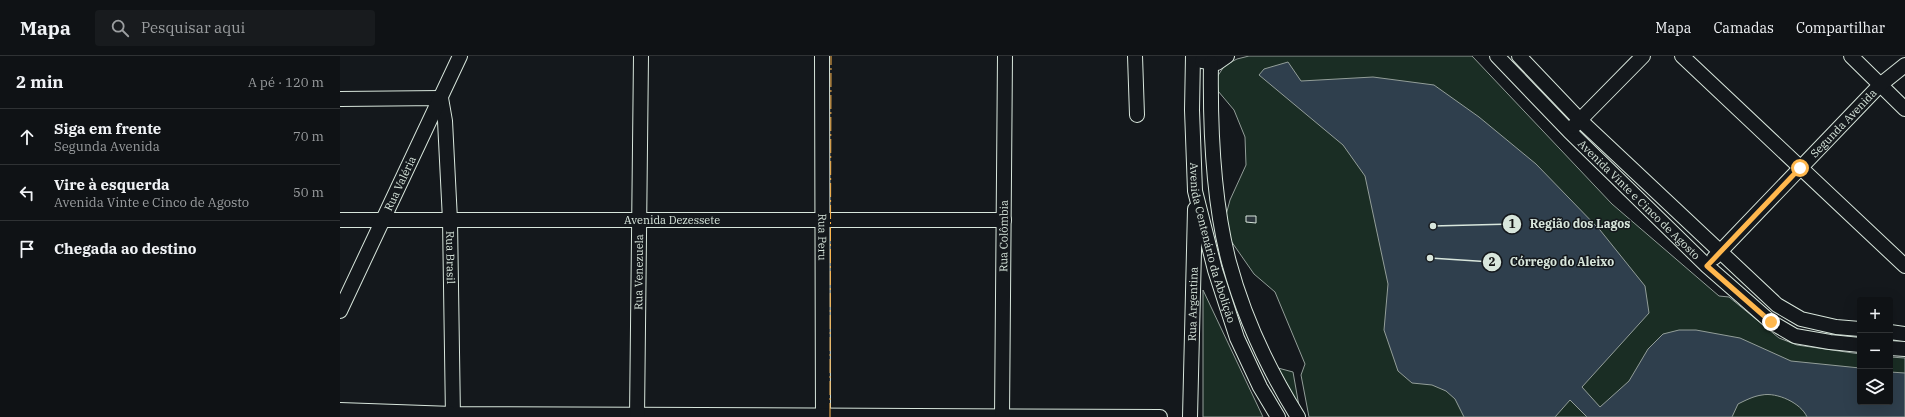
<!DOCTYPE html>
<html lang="pt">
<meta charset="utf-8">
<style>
:root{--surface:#0f1215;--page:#181b1e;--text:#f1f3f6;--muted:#9b9ea0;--line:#2f3234}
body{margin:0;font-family:"IBM Plex Serif",serif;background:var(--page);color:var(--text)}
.controls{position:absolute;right:12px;bottom:12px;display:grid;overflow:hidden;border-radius:4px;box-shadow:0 4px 16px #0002}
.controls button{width:36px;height:36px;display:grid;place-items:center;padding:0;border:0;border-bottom:1px solid var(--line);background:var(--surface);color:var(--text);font:20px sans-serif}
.stop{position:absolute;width:12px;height:12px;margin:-9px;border:3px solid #ffb74d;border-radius:50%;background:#fff}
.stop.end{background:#ffb74d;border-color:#fff;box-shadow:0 1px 4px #0008}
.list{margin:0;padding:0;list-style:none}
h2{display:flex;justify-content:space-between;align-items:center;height:52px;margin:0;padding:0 16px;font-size:17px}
h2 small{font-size:13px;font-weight:400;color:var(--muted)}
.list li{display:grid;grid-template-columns:26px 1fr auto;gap:12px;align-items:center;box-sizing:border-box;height:56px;padding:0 16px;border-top:1px solid var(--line)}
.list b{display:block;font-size:15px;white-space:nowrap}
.list p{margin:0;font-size:13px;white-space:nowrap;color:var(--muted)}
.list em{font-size:13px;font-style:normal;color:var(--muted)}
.icon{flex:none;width:22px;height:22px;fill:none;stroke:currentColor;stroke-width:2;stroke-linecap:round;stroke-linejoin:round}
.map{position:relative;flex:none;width:1565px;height:361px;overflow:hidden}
header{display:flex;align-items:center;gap:24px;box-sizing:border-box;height:56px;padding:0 20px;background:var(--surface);border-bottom:1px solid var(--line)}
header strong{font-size:19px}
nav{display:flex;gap:22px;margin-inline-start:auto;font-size:14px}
.search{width:280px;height:36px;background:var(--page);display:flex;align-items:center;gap:10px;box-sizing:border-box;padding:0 14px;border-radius:4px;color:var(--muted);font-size:15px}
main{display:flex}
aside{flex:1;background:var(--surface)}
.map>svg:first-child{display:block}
</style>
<header>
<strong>Mapa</strong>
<div class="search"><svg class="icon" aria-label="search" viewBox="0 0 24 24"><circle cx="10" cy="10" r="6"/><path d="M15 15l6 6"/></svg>Pesquisar aqui</div>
<nav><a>Mapa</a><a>Camadas</a><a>Compartilhar</a></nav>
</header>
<main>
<aside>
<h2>2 min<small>A pé · 120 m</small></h2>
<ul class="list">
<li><svg class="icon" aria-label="ahead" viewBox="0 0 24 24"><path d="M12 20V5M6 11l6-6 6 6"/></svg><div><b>Siga em frente</b><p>Segunda Avenida</p></div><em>70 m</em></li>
<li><svg class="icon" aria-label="left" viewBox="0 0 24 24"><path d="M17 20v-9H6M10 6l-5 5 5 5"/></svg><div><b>Vire à esquerda</b><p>Avenida Vinte e Cinco de Agosto</p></div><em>50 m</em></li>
<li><svg class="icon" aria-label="arrive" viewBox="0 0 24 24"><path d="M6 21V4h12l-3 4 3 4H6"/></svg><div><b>Chegada ao destino</b></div></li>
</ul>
</aside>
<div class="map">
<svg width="1565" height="361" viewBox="0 0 1565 361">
<rect width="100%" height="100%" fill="#14181c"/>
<g fill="#1a2d24" stroke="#939e99">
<polygon points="909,0 1132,0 1272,148 1379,240 1389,241 1439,282 1457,289 1520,298 1520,346 1550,346 1550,301 1565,302 1565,361 969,361 961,319 965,308 935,236 914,218 889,182 886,159 890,144 906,109 905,81 894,54 878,35 877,21 885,9 897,3"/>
<polygon points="863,234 923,361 863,361"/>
<polygon points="938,312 953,316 959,350"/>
</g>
<path fill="#2f3f4d" stroke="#939e99" d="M948,6L961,25L1033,21L1094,29L1139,61L1196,108L1260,174L1305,230L1309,257L1242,331L1260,351L1289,325L1308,293L1323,278L1339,274H1356L1400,282L1451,305L1520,312V346H1550V316L1565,317V361H1467C1461,347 1437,336 1422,339C1414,340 1406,344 1398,348L1392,361H1247L1230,344L1215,361H1124L1115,343L1106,335L1092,329L1072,327L1058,315L1044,274L1048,228L1025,120L1003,89L919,19L924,13Z"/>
<polygon fill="#2c363c" stroke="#d8e6dc" points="906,160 916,160 916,167 906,166"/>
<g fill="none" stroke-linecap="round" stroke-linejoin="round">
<g stroke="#d8e6dc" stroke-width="16">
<g id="minor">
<path id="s1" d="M482,0L483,361"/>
<polyline points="795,0 797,59"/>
<path id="s2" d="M853,0L852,54L855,135L875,214L897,282L920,331L938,361"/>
<path id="s3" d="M1157,0L1229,75L1367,210L1431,266L1455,280L1490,286L1520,289"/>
<polyline points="1179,0 1240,64 1437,249 1461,263 1496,271 1520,273"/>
<polyline points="1342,0 1565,210"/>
<polyline points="1511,0 1565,53"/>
<polyline points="862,5 877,7 887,0"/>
<path d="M871,7C870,71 873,145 889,206C904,262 928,313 958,361"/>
<path id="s4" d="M0,43L101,42L105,65L110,164L113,361"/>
<polyline points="1233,71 1303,0"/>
<path id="s5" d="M0,164H664"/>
<path id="s6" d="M1374,202L1540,29L1565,9"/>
<path id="s7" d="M0,255L120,0"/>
<polyline points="1550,276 1565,278"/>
<polyline points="1550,292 1565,293"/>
<polyline points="0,354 113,358 820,361"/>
<path id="s8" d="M297,361L301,0"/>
<path id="s9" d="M662,361L665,0"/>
<path id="s10" d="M850,361L855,153"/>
</g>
</g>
<use href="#minor" stroke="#14181c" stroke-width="14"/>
<polyline stroke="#ffb74d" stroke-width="1" stroke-dasharray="14 3 2 3" stroke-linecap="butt" points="490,361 491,0"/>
</g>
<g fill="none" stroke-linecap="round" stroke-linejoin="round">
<polyline stroke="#ffb74d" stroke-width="5" points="1431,266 1367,210 1460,112"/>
</g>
<g text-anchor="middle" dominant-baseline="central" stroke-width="3" stroke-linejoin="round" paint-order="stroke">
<g font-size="11" fill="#d8e6dc" stroke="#14181c">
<text stroke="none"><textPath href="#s6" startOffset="187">Segunda Avenida</textPath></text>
<text stroke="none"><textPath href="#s7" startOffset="141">Rua Valéria</textPath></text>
<text stroke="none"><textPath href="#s3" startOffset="202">Avenida Vinte e Cinco de Agosto</textPath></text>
<text stroke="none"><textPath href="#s5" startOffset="332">Avenida Dezessete</textPath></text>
<text stroke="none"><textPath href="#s1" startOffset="181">Rua Peru</textPath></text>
<text stroke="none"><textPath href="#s9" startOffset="181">Rua Colômbia</textPath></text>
<text stroke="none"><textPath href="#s2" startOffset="189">Avenida Centenário da Abolição</textPath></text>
<text stroke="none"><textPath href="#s4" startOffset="261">Rua Brasil</textPath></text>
<text stroke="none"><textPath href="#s8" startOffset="145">Rua Venezuela</textPath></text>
<text stroke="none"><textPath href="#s10" startOffset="113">Rua Argentina</textPath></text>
</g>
</g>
<path fill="none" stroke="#d8e6dc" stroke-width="1.5" d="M1093 170L1172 168M1090 202L1152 206"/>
<g fill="#d8e6dc" stroke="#14181c" stroke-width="1.5">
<circle cx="1093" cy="170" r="4"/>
<circle cx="1090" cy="202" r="4"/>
<circle cx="1172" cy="168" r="10"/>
<circle cx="1152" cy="206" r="10"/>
</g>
<g font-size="12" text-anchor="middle" font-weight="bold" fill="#111">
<text x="1172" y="172">1</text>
<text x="1152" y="210">2</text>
</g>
<g font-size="12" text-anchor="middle" font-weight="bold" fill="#d8e6dc" stroke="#14181c" stroke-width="3" stroke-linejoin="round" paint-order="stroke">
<text x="1240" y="172">Região dos Lagos</text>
<text x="1222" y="210">Córrego do Aleixo</text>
</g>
</svg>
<div class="controls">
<button>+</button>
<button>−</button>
<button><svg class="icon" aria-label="layers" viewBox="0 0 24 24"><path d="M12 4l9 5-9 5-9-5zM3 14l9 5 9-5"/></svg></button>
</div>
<div class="stop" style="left:1460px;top:112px"></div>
<div class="stop end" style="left:1431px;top:266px"></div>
</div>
</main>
